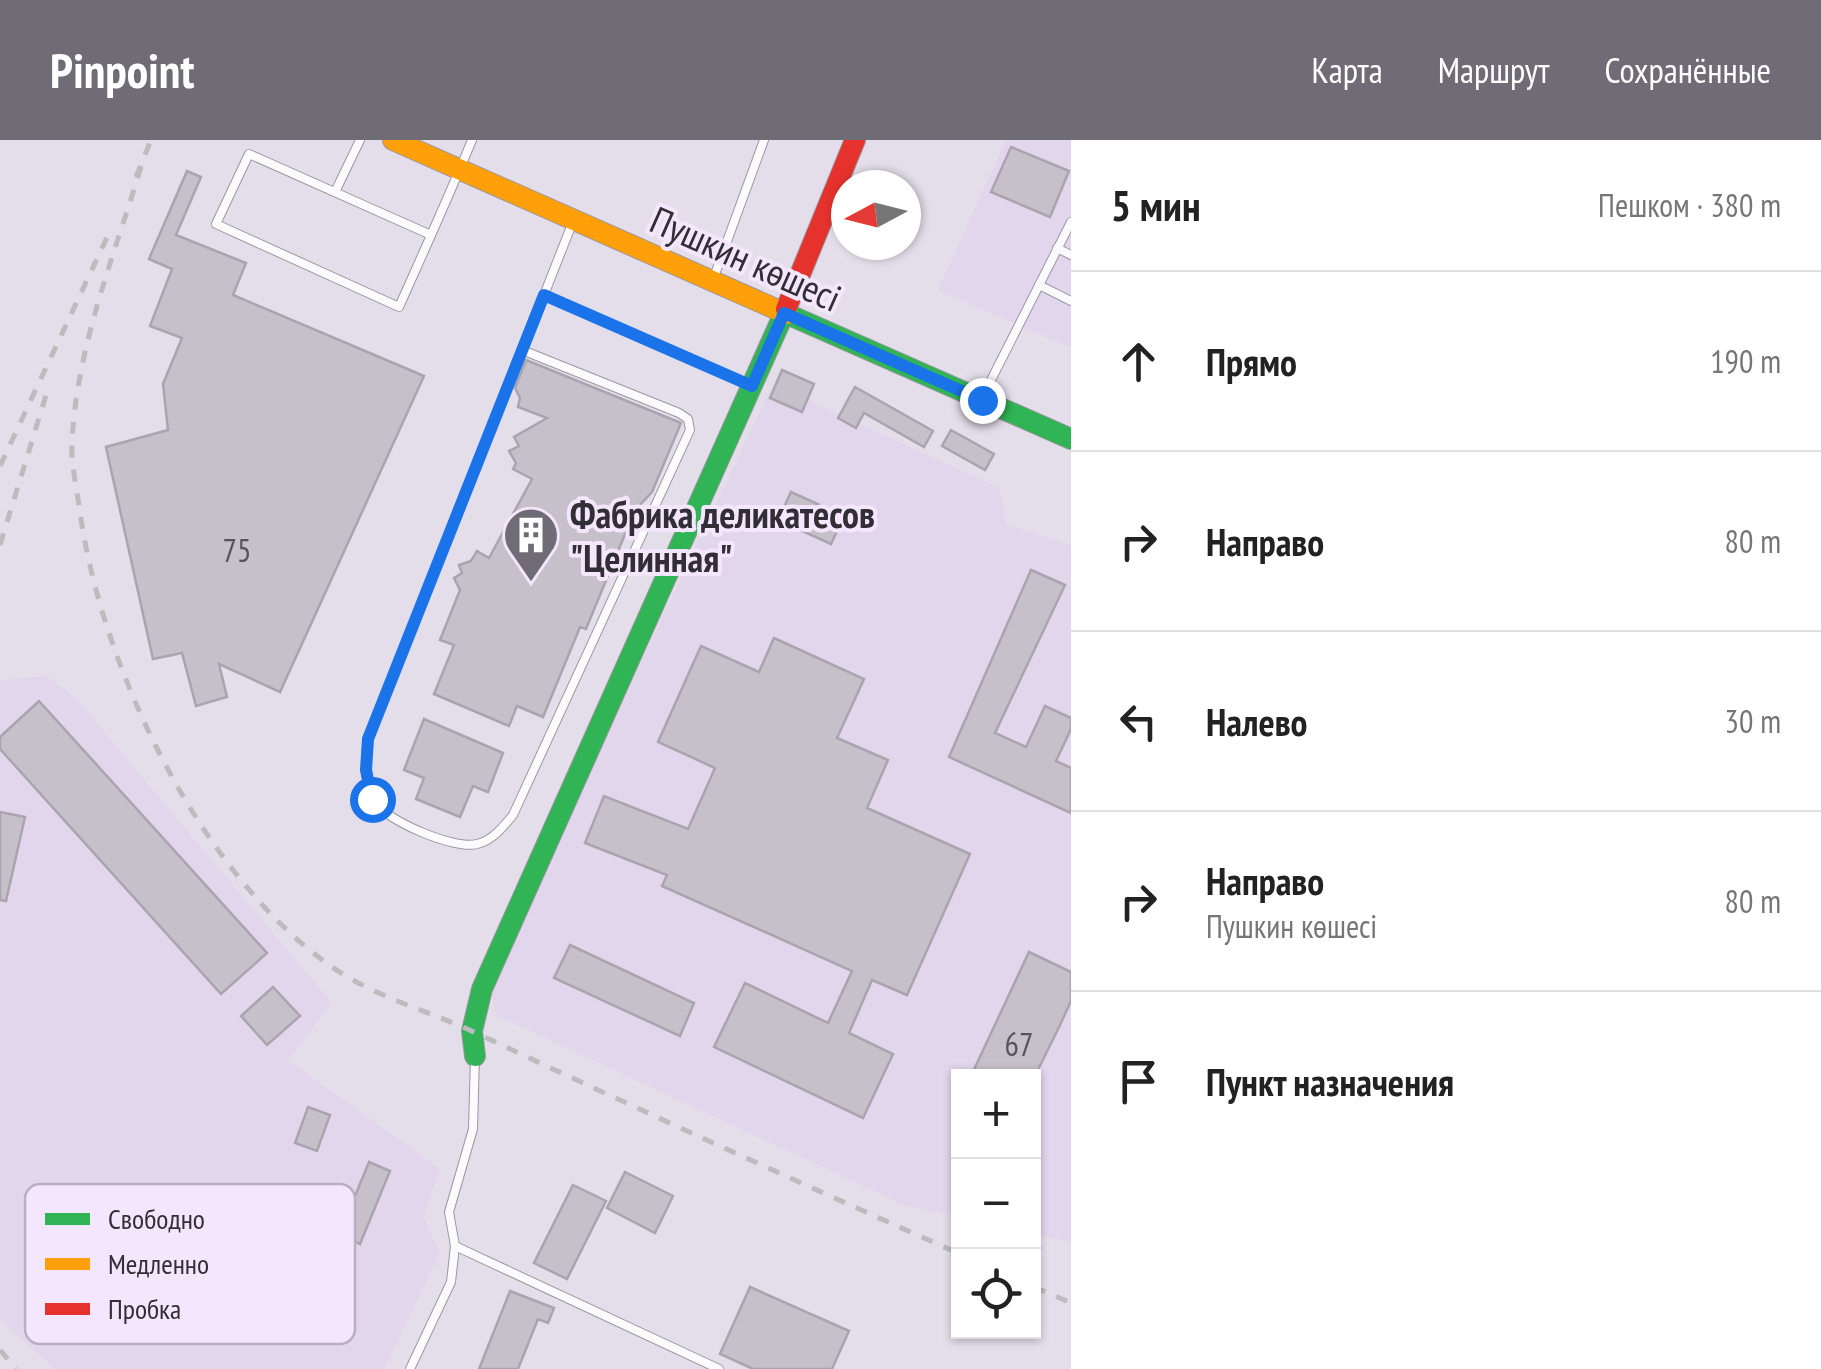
<!DOCTYPE html>
<html lang="ru">
<meta charset="utf-8">
<style>
:root{--surface:#fff;--page:#f2f2f2;--text:#222;--muted:#767676;--line:#e0e0e0;--accent:#706c75}
body{margin:0;font-family:"PT Sans Narrow",sans-serif;background:var(--page);color:var(--text)}
.controls{position:absolute;right:30px;bottom:30px;display:grid;overflow:hidden;border-radius:0px;box-shadow:0 2px 8px #0004}
.controls button{width:90px;height:90px;display:grid;place-items:center;padding:0;border:0;border-bottom:2px solid var(--line);background:var(--surface);color:var(--text);font:50px sans-serif}
.compass{position:absolute;left:831px;top:30px;width:90px;height:90px;border-radius:50%;background:var(--surface);box-shadow:0 2px 8px #0004;rotate:263deg}
.stop{position:absolute;width:30px;height:30px;margin:-22px;border:8px solid #1a73e8;border-radius:50%;background:#fff}
.stop.end{background:#1a73e8;border-color:#fff;box-shadow:0 2px 10px #0008}
.list{margin:0;padding:0;list-style:none}
h2{display:flex;justify-content:space-between;align-items:center;height:130px;margin:0;padding:0 40px;font-size:42px}
h2 small{font-size:32px;font-weight:400;color:var(--muted)}
.list li{display:grid;grid-template-columns:65px 1fr auto;gap:30px;align-items:center;box-sizing:border-box;height:180px;padding:0 40px;border-top:2px solid var(--line)}
.list b{display:block;font-size:38px;white-space:nowrap}
.list p{margin:0;font-size:32px;white-space:nowrap;color:var(--muted)}
.list em{font-size:32px;font-style:normal;color:var(--muted)}
.icon{flex:none;width:55px;height:55px;fill:none;stroke:currentColor;stroke-width:2;stroke-linecap:round;stroke-linejoin:round}
.map{position:relative;flex:none;width:1071px;height:1229px;overflow:hidden}
header{display:flex;align-items:center;gap:60px;box-sizing:border-box;height:140px;padding:0 50px;background:var(--accent);color:#fff}
header strong{font-size:48px}
nav{display:flex;gap:55px;margin-inline-start:auto;font-size:35px}
main{display:flex}
aside{flex:1;background:var(--surface)}
.map>svg:first-child{display:block}
</style>
<header>
<strong>Pinpoint</strong>
<nav><a>Карта</a><a>Маршрут</a><a>Сохранённые</a></nav>
</header>
<main>
<div class="map">
<svg width="1071" height="1229" viewBox="0 0 1071 1229">
<rect width="100%" height="100%" fill="#e4deea"/>
<g fill="#e2d6ec">
<polygon points="1006,0 1071,0 1071,208 938,150"/>
<polygon points="773,244 1000,348 1006,384 1071,405 1071,1102 1034,1094 1034,936 958,936 958,1077 904,1065 496,875 489,843"/>
<polygon points="47,536 74,556 332,863 288,920 439,1028 424,1077 440,1113 384,1229 55,1229 0,1180 0,540"/>
</g>
<g fill="#c5c0c9" stroke="#a9a4ae" stroke-width="2.5">
<polygon points="1011,7 1069,31 1050,77 991,52"/>
<polygon points="187,31 201,37 176,95 246,123 233,155 424,236 280,552 219,524 227,557 196,566 182,513 153,519 106,307 168,290 163,244 182,198 150,186 172,129 149,119"/>
<polygon points="526,220 681,283 652,352 635,370 586,489 580,487 543,577 517,566 509,586 434,554 454,505 440,500 460,450 454,438 462,433 459,425 471,421 477,411 489,418 532,339 513,329 516,323 509,311 519,306 514,297 547,278 518,267 520,258 515,248"/>
<polygon points="782,230 814,244 802,272 770,258"/>
<polygon points="855,247 933,291 924,307 864,273 856,288 838,278"/>
<polygon points="951,290 994,314 985,330 942,306"/>
<polygon points="791,352 844,376 831,404 778,380"/>
<polygon points="1031,430 1065,445 995,593 1026,607 1045,566 1071,578 1071,589 1056,621 1071,628 1071,673 949,617"/>
<polygon points="774,498 864,539 837,598 888,620 867,668 970,714 907,855 872,840 849,893 893,914 863,978 714,907 745,843 828,883 852,831 662,746 667,735 585,703 604,656 688,689 715,628 658,602 701,506 759,532"/>
<polygon points="39,561 267,813 221,854 0,609 0,597"/>
<polygon points="424,579 503,613 488,652 473,646 460,677 416,659 424,638 404,630"/>
<polygon points="0,672 25,677 6,761 0,760"/>
<polygon points="570,805 694,863 680,896 554,838"/>
<polygon points="1029,812 1071,832 1071,861 1060,885 1035,936 971,936"/>
<polygon points="273,847 300,876 267,905 241,876"/>
<polygon points="308,967 330,975 317,1011 295,1003"/>
<polygon points="369,1022 390,1031 360,1104 339,1095"/>
<polygon points="625,1032 673,1056 655,1093 607,1068"/>
<polygon points="573,1045 606,1061 567,1139 534,1123"/>
<polygon points="750,1147 849,1191 832,1229 753,1229 720,1214"/>
<polygon points="510,1151 554,1168 548,1183 538,1179 518,1229 479,1229"/>
</g>
<g fill="none" stroke-linecap="round" stroke-linejoin="round">
<g stroke="#9c97a0" stroke-width="10">
<g id="lane">
<polyline points="335,52 360,0"/>
<path d="M431,95L249,14L216,84L399,167C424,111 449,56 472,0"/>
<polyline points="1057,108 1071,115"/>
<polyline points="714,137 764,0"/>
<polyline points="1039,145 1071,161"/>
<polyline points="544,155 748,244"/>
<path d="M522,210L679,273L688,279L690,290L513,675C503,687 493,700 477,704C455,710 386,681 374,661C363,643 366,619 368,599L544,155L572,84"/>
<polyline points="983,256 1071,82"/>
<polyline points="475,916 473,989 449,1072 455,1106 719,1229"/>
<polyline points="410,1229 451,1142 455,1106"/>
</g>
</g>
<g stroke="#9c97a0" stroke-width="22">
<g id="fast">
<polyline points="787,174 1071,299"/>
<polyline points="475,916 472,891 482,849 786,169"/>
</g>
</g>
<g stroke="#9c97a0" stroke-width="22">
<polyline id="slow" points="393,0 787,174"/>
</g>
<g stroke="#9c97a0" stroke-width="22">
<polyline id="jam" points="786,169 855,0"/>
</g>
<use href="#lane" stroke="#fbfafc" stroke-width="8"/>
<use href="#fast" stroke="#30b455" stroke-width="20"/>
<use href="#slow" stroke="#ff9f0a" stroke-width="20"/>
<use href="#jam" stroke="#e5322d" stroke-width="20"/>
<g stroke="#bdbbbe" stroke-width="5" stroke-dasharray="12 12" stroke-linecap="butt">
<path d="M141,27C114,116 76,209 72,303C71,323 76,345 79,365C99,523 199,734 332,827C375,857 429,871 476,893C636,968 797,1042 958,1113"/>
<polyline points="136,37 151,0"/>
<polyline points="0,326 110,91"/>
<polyline points="0,405 47,252"/>
<polyline points="1034,1147 1071,1163"/>
<polyline points="0,1210 16,1229"/>
</g>
</g>
<g fill="none" stroke-linecap="round" stroke-linejoin="round">
<polyline stroke="#1a73e8" stroke-width="12" points="372,659 366,630 368,599 544,155 752,246 784,173 982,260"/>
</g>
<defs>
<g id="building-pin" transform="scale(2.875)"><path d="M0 17L-7.5 6A9.5 9.5 0 1 1 7.5 6Z" fill="#706c75" stroke="#f3e6fd"/><path d="M-4-6H4V6H1V3H-1V6H-4ZM-2.5-4.3h1.7v1.8h-1.7ZM.8-4.3h1.7v1.8H.8ZM-2.5-1h1.7V.8h-1.7ZM.8-1h1.7V.8H.8Z" fill="#fff"/></g>
</defs>
<g fill-rule="evenodd">
<use href="#building-pin" x="531" y="395"/>
</g>
<g text-anchor="middle" dominant-baseline="central" stroke-width="8" stroke-linejoin="round" paint-order="stroke">
<g font-size="32" fill="#57525b">
<text x="237" y="410">75</text>
<text x="1019" y="904">67</text>
</g>
<g font-size="38" fill="#322e36" stroke="#f3e6fd">
<text transform="translate(746 118) rotate(24)">Пушкин көшесі</text>
</g>
<g font-size="38" font-weight="bold" fill="#322e36" stroke="#f3e6fd" text-anchor="start">
<text x="570" y="373">Фабрика деликатесов<tspan x="570" dy="44">"Целинная"</tspan></text>
</g>
</g>
<rect x="25" y="1044" width="330" height="160" rx="15" fill="#f3e6fd" stroke="#b9afc1" stroke-width="2.5"/>
<rect x="45" y="1073" width="45" height="12" fill="#30b455"/>
<rect x="45" y="1118" width="45" height="12" fill="#ff9f0a"/>
<rect x="45" y="1163" width="45" height="12" fill="#e5322d"/>
<g font-size="28" fill="#322e36">
<text x="108" y="1089">Свободно</text>
<text x="108" y="1134">Медленно</text>
<text x="108" y="1179">Пробка</text>
</g>
</svg>
<div class="controls">
<button>+</button>
<button>−</button>
<button><svg class="icon" aria-label="locate" viewBox="0 0 24 24"><circle cx="12" cy="12" r="6"/><path d="M12 2v4M12 18v4M2 12h4M18 12h4"/></svg></button>
</div>
<svg class="compass" viewBox="-18 -18 36 36"><path d="M0-13l5 13h-10z" fill="#e53935"/><path d="M0 13l5-13h-10z" fill="#767676"/></svg>
<div class="stop" style="left:372px;top:659px"></div>
<div class="stop end" style="left:982px;top:260px"></div>
</div>
<aside>
<h2>5 мин<small>Пешком · 380 m</small></h2>
<ul class="list">
<li><svg class="icon" aria-label="ahead" viewBox="0 0 24 24"><path d="M12 20V5M6 11l6-6 6 6"/></svg><div><b>Прямо</b></div><em>190 m</em></li>
<li><svg class="icon" aria-label="right" viewBox="0 0 24 24"><path d="M7 20v-9h11M14 6l5 5-5 5"/></svg><div><b>Направо</b></div><em>80 m</em></li>
<li><svg class="icon" aria-label="left" viewBox="0 0 24 24"><path d="M17 20v-9H6M10 6l-5 5 5 5"/></svg><div><b>Налево</b></div><em>30 m</em></li>
<li><svg class="icon" aria-label="right" viewBox="0 0 24 24"><path d="M7 20v-9h11M14 6l5 5-5 5"/></svg><div><b>Направо</b><p>Пушкин көшесі</p></div><em>80 m</em></li>
<li><svg class="icon" aria-label="arrive" viewBox="0 0 24 24"><path d="M6 21V4h12l-3 4 3 4H6"/></svg><div><b>Пункт назначения</b></div></li>
</ul>
</aside>
</main>
